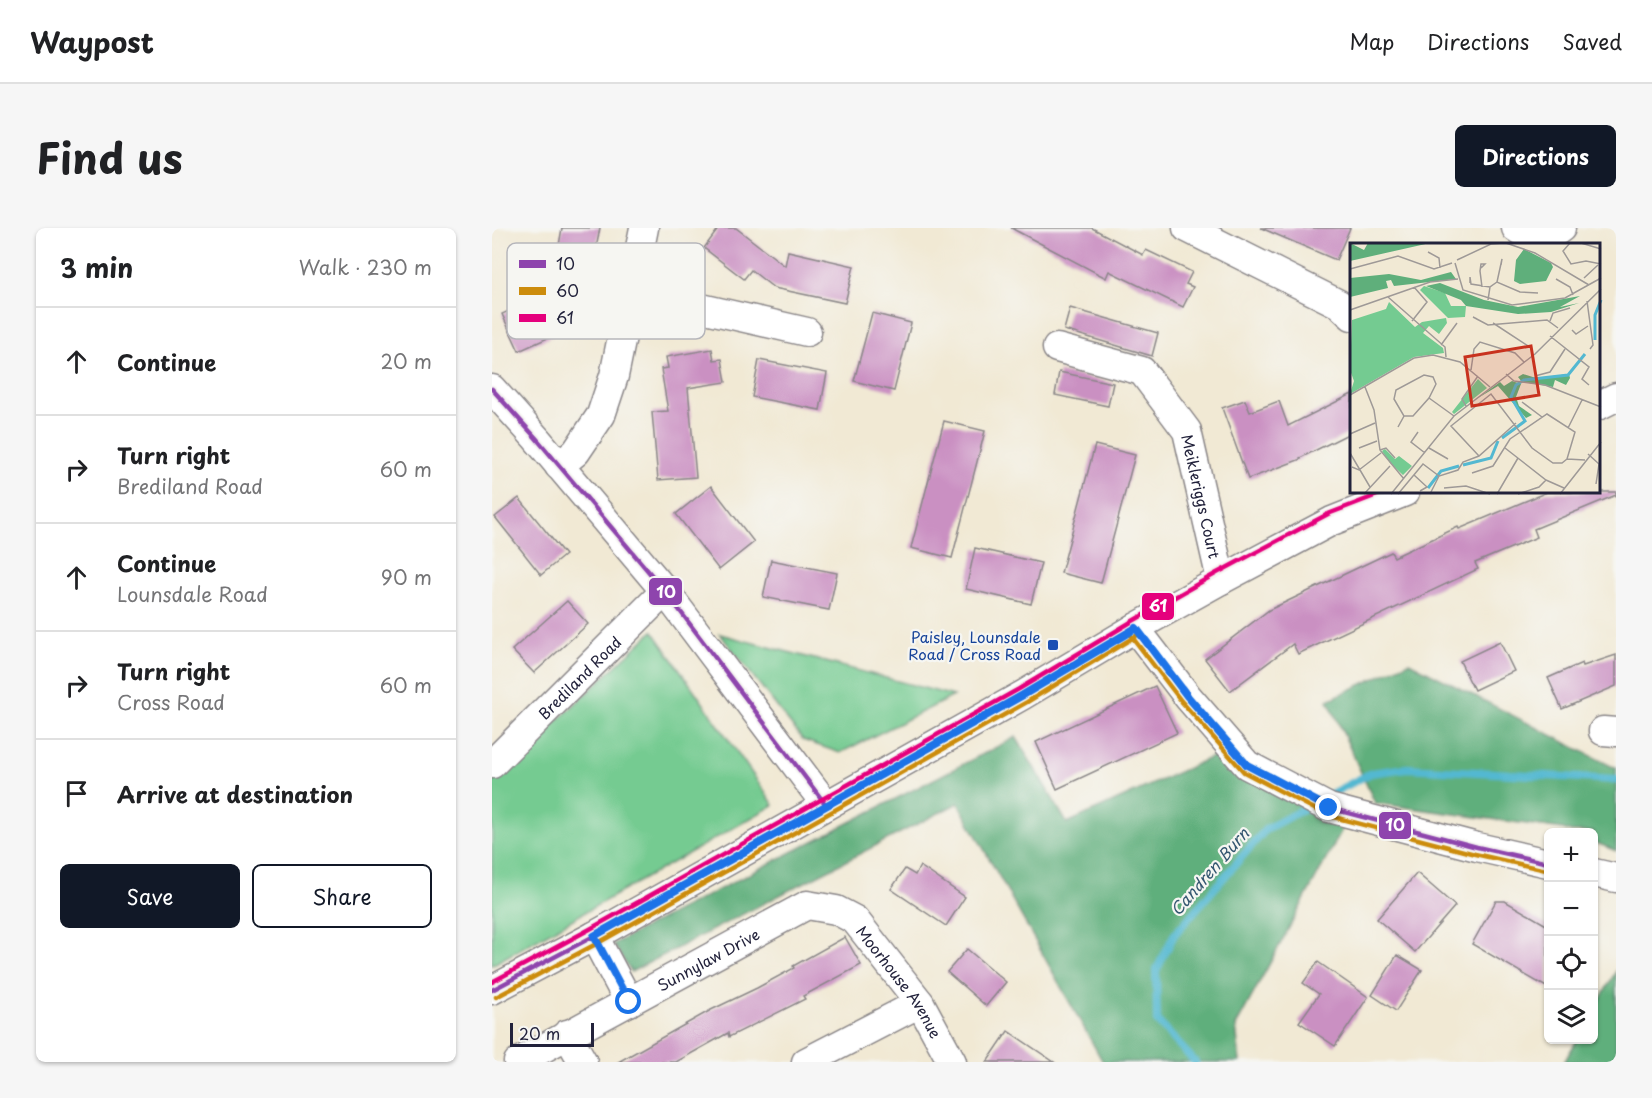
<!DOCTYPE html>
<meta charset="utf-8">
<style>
:root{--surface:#fff;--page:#f6f6f6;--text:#202124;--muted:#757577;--line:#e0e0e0;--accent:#111827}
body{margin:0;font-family:"Playpen Sans",sans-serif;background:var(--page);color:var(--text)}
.controls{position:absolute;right:18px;bottom:18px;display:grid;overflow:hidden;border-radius:9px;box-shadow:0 2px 4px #0004}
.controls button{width:54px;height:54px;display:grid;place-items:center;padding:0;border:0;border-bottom:2px solid var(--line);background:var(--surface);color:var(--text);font:30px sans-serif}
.scale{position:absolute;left:18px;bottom:15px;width:84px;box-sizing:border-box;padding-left:6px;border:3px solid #22223b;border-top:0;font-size:16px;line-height:21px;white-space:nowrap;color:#22223b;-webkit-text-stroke:4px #f6f6f2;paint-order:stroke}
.stop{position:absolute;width:18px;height:18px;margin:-14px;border:4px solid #1a73e8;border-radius:50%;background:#fff}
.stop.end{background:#1a73e8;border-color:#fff;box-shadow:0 2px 6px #0008}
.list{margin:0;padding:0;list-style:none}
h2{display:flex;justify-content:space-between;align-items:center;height:78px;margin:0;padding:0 24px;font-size:26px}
h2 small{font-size:20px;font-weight:400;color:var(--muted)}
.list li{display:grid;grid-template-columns:39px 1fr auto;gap:18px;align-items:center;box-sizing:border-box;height:108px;padding:0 24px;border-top:2px solid var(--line)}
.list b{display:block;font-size:22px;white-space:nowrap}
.list p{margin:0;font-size:20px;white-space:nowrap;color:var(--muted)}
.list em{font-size:20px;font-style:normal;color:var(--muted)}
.actions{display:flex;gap:12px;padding:18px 24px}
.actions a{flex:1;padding:14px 0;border:2px solid var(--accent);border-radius:9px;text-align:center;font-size:21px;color:var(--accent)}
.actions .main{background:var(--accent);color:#fff}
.icon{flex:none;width:33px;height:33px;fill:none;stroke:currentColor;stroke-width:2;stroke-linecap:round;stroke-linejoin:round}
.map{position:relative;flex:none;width:1124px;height:834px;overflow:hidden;border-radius:9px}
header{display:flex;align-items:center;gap:36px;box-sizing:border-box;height:84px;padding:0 30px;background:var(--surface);border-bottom:2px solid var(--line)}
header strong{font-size:28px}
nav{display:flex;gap:33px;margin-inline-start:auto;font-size:21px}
.intro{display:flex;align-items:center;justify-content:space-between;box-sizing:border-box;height:144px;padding:0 36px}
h1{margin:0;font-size:42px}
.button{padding:15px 27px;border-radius:9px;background:var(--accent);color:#fff;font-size:21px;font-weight:700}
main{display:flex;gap:36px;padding:0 36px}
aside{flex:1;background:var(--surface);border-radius:9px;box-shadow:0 2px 4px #0004}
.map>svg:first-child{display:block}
</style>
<header>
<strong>Waypost</strong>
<nav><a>Map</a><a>Directions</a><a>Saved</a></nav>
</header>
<div class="intro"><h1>Find us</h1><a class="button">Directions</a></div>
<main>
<aside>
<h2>3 min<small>Walk · 230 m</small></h2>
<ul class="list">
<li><svg class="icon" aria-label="ahead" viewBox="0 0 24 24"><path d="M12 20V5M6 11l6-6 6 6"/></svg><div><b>Continue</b></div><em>20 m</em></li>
<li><svg class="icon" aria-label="right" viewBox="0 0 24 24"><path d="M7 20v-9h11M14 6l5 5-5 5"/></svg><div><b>Turn right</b><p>Brediland Road</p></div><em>60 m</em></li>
<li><svg class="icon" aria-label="ahead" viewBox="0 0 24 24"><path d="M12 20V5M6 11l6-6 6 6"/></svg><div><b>Continue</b><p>Lounsdale Road</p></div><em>90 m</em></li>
<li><svg class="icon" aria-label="right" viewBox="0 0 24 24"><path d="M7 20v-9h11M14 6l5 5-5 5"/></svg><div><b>Turn right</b><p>Cross Road</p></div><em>60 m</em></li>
<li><svg class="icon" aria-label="arrive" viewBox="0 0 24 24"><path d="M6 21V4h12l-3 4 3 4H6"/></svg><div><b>Arrive at destination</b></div></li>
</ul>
<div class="actions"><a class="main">Save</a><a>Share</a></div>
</aside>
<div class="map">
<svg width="1124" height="834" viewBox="0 0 1124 834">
<rect width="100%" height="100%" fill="#f6f6f2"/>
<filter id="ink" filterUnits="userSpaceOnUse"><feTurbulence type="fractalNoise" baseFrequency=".0167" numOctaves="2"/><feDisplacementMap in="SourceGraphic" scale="12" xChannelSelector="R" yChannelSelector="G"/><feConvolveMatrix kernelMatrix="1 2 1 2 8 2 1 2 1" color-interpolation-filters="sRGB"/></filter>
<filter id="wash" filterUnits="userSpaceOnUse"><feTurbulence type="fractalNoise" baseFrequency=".008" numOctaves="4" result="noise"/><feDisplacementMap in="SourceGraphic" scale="24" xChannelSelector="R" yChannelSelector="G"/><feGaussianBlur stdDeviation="1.35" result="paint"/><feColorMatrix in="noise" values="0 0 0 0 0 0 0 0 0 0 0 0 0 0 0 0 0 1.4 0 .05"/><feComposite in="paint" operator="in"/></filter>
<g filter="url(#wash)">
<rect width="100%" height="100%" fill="#f1e9d4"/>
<g fill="#74cb91" stroke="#4b7666" stroke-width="1.5">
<polygon points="161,403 282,577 0,737 0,554"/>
<polygon points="228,406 462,468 348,525 311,512"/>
</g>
<g fill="#5faf7b" stroke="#40685b" stroke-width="1.5">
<polygon points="917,434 1119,538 1124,539 1124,623 1102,614 1102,604 1079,604 1071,601 883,575 836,472"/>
<polygon points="524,509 575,595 722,528 851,600 744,798 748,834 611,834 466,575 139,744 121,716"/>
<polygon points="1124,743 1124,834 1072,834 1085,812 1102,812 1102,782"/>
</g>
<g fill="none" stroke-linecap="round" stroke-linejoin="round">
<g stroke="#53b8d1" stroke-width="8">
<polyline points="831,570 879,545 915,540 1124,552"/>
<polyline points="703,834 665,793 664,743 682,707 774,601 819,577"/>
</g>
</g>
<g id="blocks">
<g fill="#ca90c2">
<polygon points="70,0 108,0 101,36 65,29"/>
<polygon points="227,0 244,0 293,38 296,23 362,38 353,75 282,60 259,42 252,51 212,20"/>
<polygon points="519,0 600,0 651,27 654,22 700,44 694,56 701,59 691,79 617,43 614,50"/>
<polygon points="769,0 858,0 844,32"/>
<polygon points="72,58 89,95 27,123 10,86"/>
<polygon points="578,80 666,105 660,128 572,102"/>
<polygon points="380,85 419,95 402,163 362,153"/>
<polygon points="220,121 222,132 230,131 234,154 196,160 204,249 166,252 160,184 176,183 169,141 176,140 174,129"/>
<polygon points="267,132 335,145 328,182 260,169"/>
<polygon points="567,144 621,155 616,178 563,167"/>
<polygon points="860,166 860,204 808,230 809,231 756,251 730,180 753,172 758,184 787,173 796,198"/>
<polygon points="452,193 493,203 460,330 419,320"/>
<polygon points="603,217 643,227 609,355 569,345"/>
<polygon points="219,258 262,314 227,342 184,286"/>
<polygon points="1055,264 1124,264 1124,267 1042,301 1045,309 983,335 986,341 806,426 801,416 738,463 713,431 777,382 899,324 902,329 966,299 967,301"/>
<polygon points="27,270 73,327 49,347 3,289"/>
<polygon points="483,320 549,335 539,376 474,361"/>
<polygon points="279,332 345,345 337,382 271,369"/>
<polygon points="75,373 96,396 42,445 20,422"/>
<polygon points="1008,414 1022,443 982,462 968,433"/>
<polygon points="1124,427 1124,458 1070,481 1056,450 1090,435 1091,438"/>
<polygon points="663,458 685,505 565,561 544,514"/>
<polygon points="428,638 473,669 454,698 399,661 413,641 423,647"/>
<polygon points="925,645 963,678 923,724 885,691"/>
<polygon points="1004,673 1013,673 1056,698 1056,760 980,716"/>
<polygon points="353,709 369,737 311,768 313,771 237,809 236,805 184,834 126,834 219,782 265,760 302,740 301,738"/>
<polygon points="475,721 514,754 494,778 455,744"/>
<polygon points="905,727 930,742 904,783 880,767"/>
<polygon points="826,734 876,769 843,818 807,794 827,766 811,755"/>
<polygon points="516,803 562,834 495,834"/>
</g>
</g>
</g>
<g filter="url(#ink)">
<use href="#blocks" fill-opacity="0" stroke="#8a8688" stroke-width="1.5"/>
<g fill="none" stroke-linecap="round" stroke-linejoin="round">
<g stroke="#8a8688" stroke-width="31">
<g id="minor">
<polyline points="695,0 847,76 860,88"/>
<path d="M1024,0C1039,11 1055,12 1069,0"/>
<polyline points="139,64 315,104"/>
<path id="s1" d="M565,120L650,143L695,203L729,352"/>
<polyline points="0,161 44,210 173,363 334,577"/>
<polyline points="1108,177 1124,169"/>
<polyline points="67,238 84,224 109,187 122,148 152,0"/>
<polyline points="643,400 696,469 755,537 837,580 985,619 1056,635"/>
<polyline points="1111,503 1124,504"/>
<path id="s2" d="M0,536L173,363"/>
<polyline points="1102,645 1124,650"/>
<polyline points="102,708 137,774"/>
<polyline points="0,762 102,708 531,467 643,400 729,352 840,293 913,264"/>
<polyline points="75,806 91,834"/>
<path id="s3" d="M26,834L315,677L344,682L363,692L428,775L460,834"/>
<polyline points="314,834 428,775"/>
</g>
</g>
<use href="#minor" stroke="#fff" stroke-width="28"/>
<g stroke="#f6f6f2" stroke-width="9">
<g id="bus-1">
<polyline points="0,161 44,210 173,363 334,577"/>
<polyline points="643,400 696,469 755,537 837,580 985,619 1056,635"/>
<polyline points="0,762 102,708 531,467 643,400"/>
</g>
</g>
<g stroke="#f6f6f2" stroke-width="9">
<g id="bus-2">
<polyline points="637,405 690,474 752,544 834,587 983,626 1054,642"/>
<polyline points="4,769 106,715 535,474 647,406"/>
</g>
</g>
<g stroke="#f6f6f2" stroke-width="9">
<polyline id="bus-3" points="0,754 98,701 527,461 639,394 725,345 836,286 893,264"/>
</g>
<use href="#bus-1" stroke="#8e44ad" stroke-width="4.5"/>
<use href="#bus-2" stroke="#cc8c0c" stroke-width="4.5"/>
<use href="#bus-3" stroke="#e5007d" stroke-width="4.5"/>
</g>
</g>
<g fill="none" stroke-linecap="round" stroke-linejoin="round" filter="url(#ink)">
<polyline stroke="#1a73e8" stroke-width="8" points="137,774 102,708 531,467 644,400 696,469 755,537 837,580"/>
</g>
<rect fill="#1a4fb4" stroke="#f6f6f2" stroke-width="2" x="555" y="411" width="12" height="12" rx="3"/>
<g text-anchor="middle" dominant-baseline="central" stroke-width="4.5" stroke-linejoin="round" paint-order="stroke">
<g font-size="15" fill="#22223b" stroke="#f6f6f2">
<text stroke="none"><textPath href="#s1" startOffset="230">Meikleriggs Court</textPath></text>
<text stroke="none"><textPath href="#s2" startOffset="123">Brediland Road</textPath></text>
<text stroke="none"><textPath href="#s3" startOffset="216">Sunnylaw Drive</textPath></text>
<text stroke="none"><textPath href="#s3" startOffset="456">Moorhouse Avenue</textPath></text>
</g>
<g font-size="15" fill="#164399" stroke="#f6f6f2" text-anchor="end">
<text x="549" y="408">Paisley, Lounsdale<tspan x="549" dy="17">Road / Cross Road</tspan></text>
</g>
<g font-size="16" font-style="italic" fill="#335670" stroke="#f6f6f2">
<text transform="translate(717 643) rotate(-49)">Candren Burn</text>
</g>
</g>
<g transform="translate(858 15)">
<rect width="250" height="250" fill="#f1e9d4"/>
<path d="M74,43L95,50L101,63H116L115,74L98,75L70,47ZM39,59L65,84L72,79L96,75L97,80L89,91L79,83L73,90L93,105L94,110L64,114L0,151L4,138L0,127L2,77L36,66ZM128,136L137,145L104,171L102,169ZM35,206L45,216L49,213L62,223L53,232L40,220L32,208Z" fill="#74cb91"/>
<path d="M0,0L14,7L18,0H80L0,18ZM174,6L201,20L203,24L196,38L170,41L164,38L166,17ZM101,29L106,36L44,43L41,37L36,38L38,45L0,54V35L39,31L71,37ZM90,40L134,57L168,64L230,53L210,64L229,60L201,69L168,71L116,63L111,57L76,43ZM173,131L186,135L219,131L220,135L216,142L205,137L203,144L172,139L168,134ZM162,138L171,141L166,154L169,163L182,172L176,175L148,143L128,155L150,139L154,143Z" fill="#5faf7b"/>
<path fill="none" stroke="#53b8d1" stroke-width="3" d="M245,97V72L251,57M152,195L175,178L161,154L166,142L174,137L218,132L235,111M113,222L141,215L148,198M78,245L91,228L109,223"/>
<path fill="none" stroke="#9e9997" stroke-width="1.5" d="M156,0L185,10L239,42M220,0L213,8L221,21L236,18L251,21M231,0L251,6M78,9L89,15L90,25M107,17L141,1L153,0M105,20L113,47L162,62L215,55L251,35M131,25L135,21H131L130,28L132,44M0,26L48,13L84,26L102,20M234,35L248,22M206,36L220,44L223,52M147,39L152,16L151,22M120,40V34L121,41L140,44M38,54L95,104L96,114M138,57L140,44L147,39L170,49L188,50M237,58L243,102L240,106M0,67L80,39L108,36M127,76L123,74L138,82L197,77L208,85M62,78L77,59L64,44M200,78L203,70L220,65M143,80L178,103L175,101M222,87L226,91L238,83M200,93L239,124L232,136L239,142M91,102L107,80M121,127L124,106L130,99L165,110L174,119M156,131L164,138L195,142L251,164M185,133L200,129L215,106M15,144L24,167L30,207L54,236M0,152L64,115L83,112L110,119L140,144M79,155L104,173M172,159L192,174M116,163L112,156L128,133M48,184L54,173L44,156L46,147L74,132L83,134L86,141L79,155L63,173H54M218,185L232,157M68,189L61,199L75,210M0,191L25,180M9,205L27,198M79,205L98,216M155,205L196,237L214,245M30,207L36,205L45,215M0,210L20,244M238,211L249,221L246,241M129,213L101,183L141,151L182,205L203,220H212L217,216M217,216L235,217M2,224L9,227L31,210M122,230L143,223L160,196L197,171L225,189L217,216M64,232L77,244L70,248M94,245L116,243L140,251M14,251L40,223M41,251L104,173L185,111L251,46M48,251L73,221L89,233M80,251L89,233L108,227L113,219L129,213L166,180M147,251L168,215M168,251L189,244L196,237M210,251L251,199"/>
<path fill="#c8321e" fill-opacity="0.15" stroke="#c8321e" stroke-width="3" d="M181,103L189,152L122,163L115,114Z"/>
<rect width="250" height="250" fill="none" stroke="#22223b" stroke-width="3"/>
</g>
<rect x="15" y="15" width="198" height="96" rx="9" fill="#f6f6f2" stroke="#b6b6bb" stroke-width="1.5"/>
<rect x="27" y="32" width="27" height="8" fill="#8e44ad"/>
<rect x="27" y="59" width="27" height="8" fill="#cc8c0c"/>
<rect x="27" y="86" width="27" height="8" fill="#e5007d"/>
<g font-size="16" fill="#22223b">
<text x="64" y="42">10</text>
<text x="64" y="69">60</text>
<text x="64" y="96">61</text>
</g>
<g stroke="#f6f6f2" stroke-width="2">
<rect x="156" y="349" width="35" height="29" rx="6" fill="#8e44ad"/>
<rect x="649" y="364" width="34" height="29" rx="6" fill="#e5007d"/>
<rect x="886" y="583" width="34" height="29" rx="6" fill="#8e44ad"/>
</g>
<g font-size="16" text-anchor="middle" font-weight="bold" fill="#fff">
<text x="174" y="370">10</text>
<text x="666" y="384">61</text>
<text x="903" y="603">10</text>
</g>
</svg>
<div class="controls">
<button>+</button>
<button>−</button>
<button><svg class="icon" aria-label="locate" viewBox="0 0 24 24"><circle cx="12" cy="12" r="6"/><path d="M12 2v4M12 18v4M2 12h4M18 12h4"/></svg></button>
<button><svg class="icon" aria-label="layers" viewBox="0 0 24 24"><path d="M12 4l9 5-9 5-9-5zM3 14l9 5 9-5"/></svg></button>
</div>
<div class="scale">20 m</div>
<div class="stop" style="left:137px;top:774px"></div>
<div class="stop end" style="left:837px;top:580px"></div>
</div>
</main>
